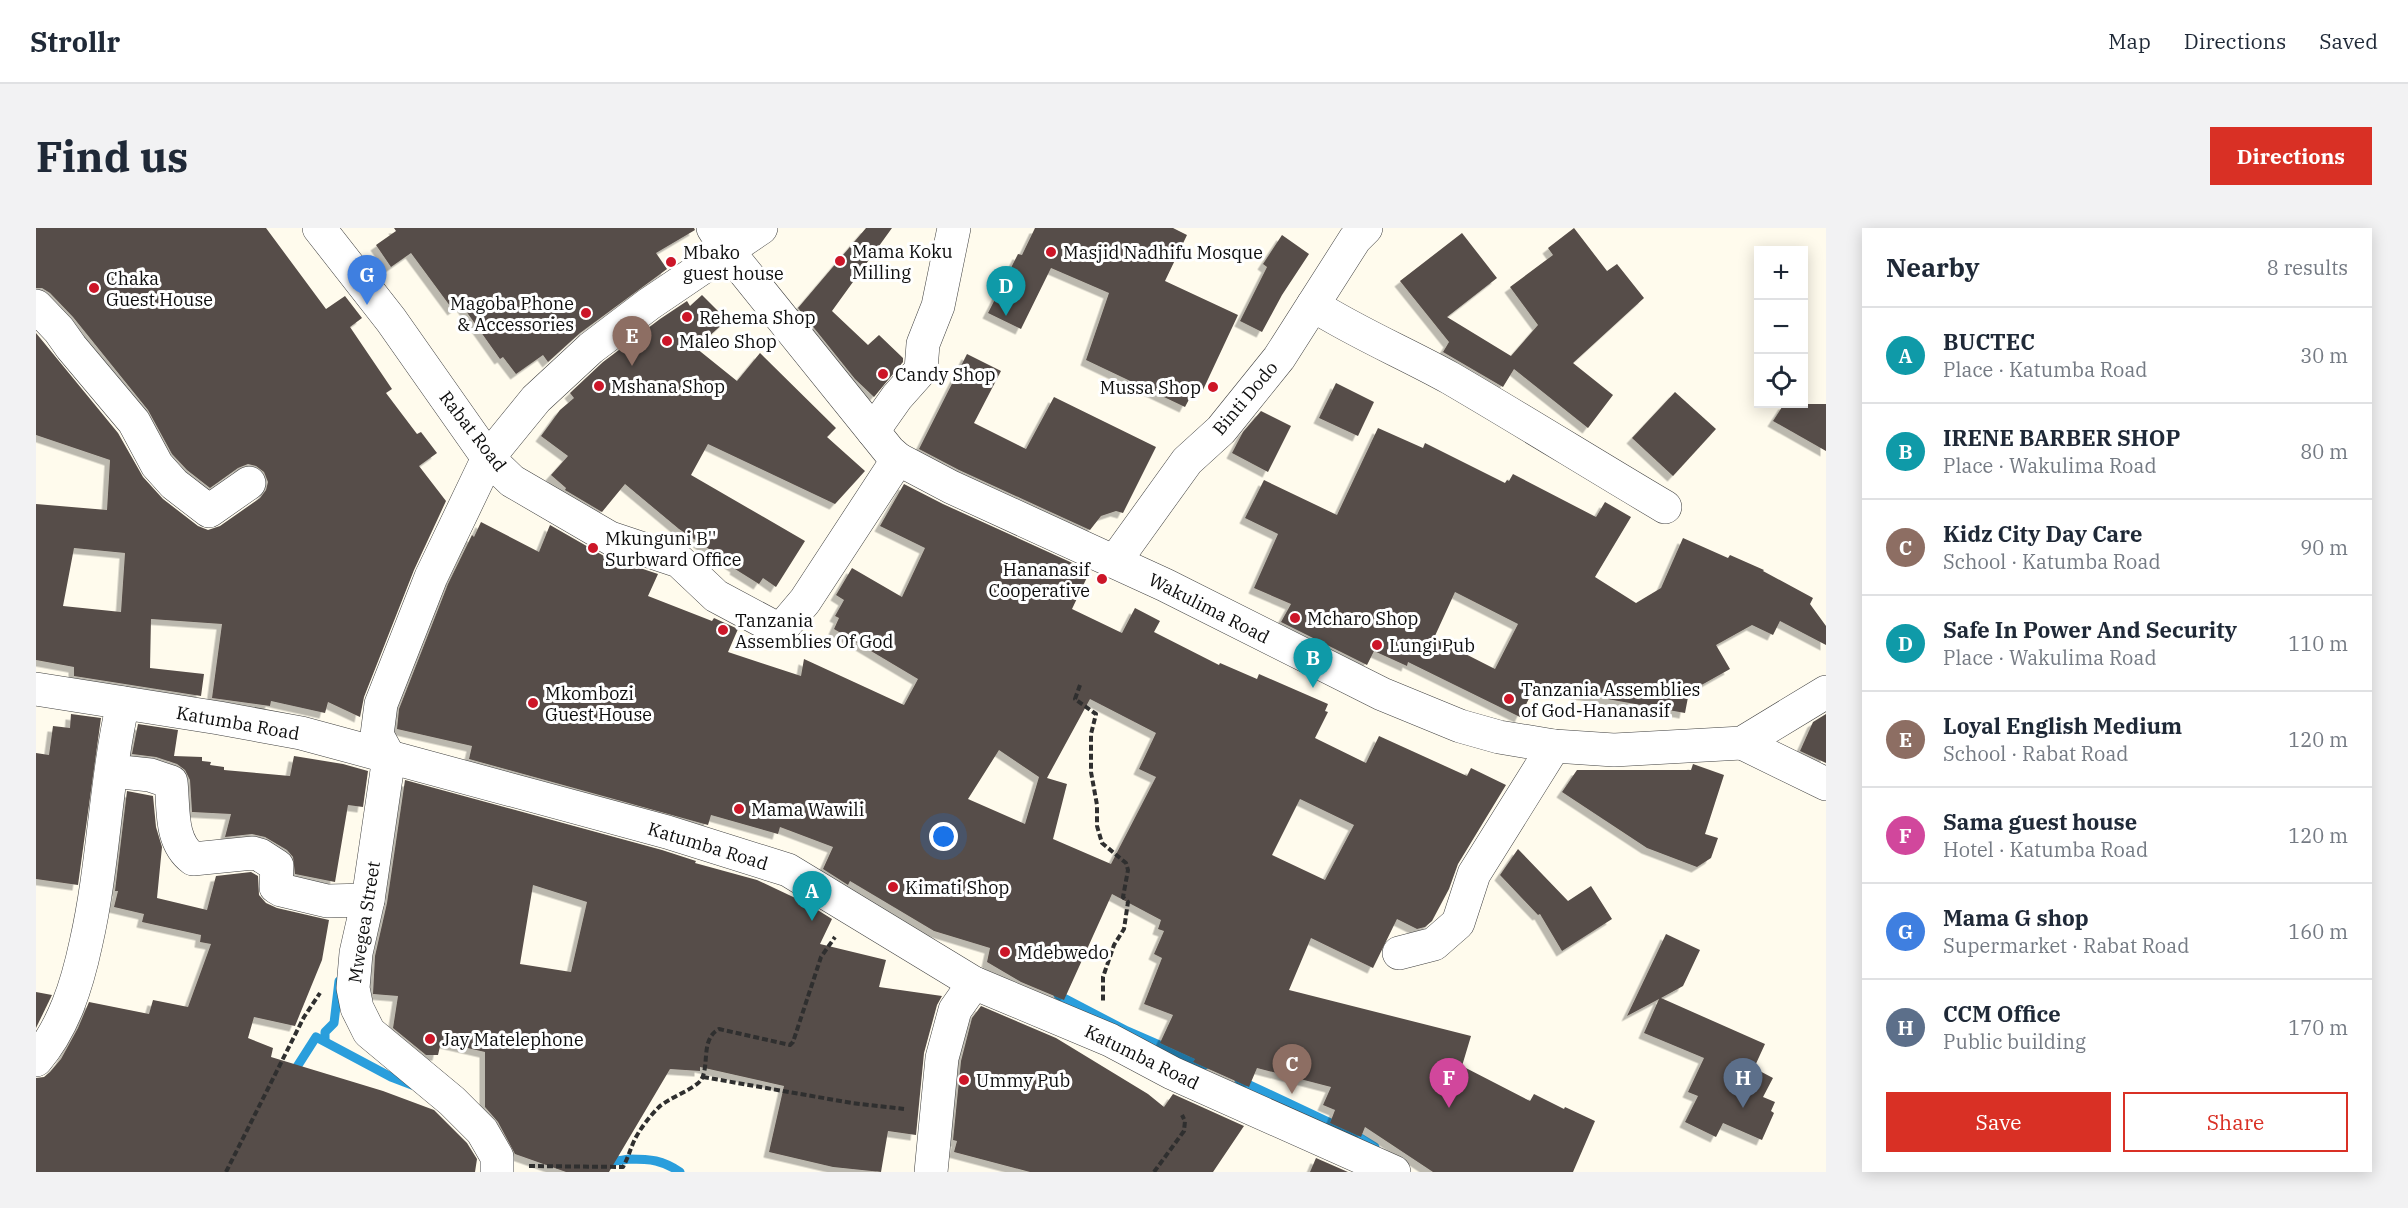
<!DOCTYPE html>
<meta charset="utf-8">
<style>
:root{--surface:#fff;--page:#f2f2f3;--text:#1f2937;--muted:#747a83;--line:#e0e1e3;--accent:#d93025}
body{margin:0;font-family:"IBM Plex Serif",serif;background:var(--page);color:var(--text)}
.controls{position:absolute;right:18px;top:18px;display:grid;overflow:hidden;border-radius:0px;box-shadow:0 3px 15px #0003}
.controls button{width:54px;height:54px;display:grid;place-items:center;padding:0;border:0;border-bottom:2px solid var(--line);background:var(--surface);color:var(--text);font:30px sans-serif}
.you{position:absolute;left:908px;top:609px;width:21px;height:21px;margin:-15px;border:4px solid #fff;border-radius:50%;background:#1a73e8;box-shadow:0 0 0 9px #1a73e833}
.badge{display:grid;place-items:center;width:39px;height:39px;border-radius:50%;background:var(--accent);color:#fff;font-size:20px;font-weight:700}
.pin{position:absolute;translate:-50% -50px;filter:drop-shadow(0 2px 3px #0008)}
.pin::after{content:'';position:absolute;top:32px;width:21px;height:18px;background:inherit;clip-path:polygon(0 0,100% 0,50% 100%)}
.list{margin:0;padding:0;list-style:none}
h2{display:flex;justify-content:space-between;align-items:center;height:78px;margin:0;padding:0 24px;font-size:26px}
h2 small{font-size:20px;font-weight:400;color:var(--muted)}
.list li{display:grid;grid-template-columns:39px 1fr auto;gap:18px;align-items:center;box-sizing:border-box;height:96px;padding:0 24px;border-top:2px solid var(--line)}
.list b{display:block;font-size:22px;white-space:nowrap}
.list p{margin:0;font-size:20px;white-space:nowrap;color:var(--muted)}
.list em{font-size:20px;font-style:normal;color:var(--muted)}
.actions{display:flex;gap:12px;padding:18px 24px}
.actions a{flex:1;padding:14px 0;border:2px solid var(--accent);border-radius:0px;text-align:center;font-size:21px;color:var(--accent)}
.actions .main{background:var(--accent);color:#fff}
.icon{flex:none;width:33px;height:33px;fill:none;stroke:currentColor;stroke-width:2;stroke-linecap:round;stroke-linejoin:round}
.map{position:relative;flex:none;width:1790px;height:944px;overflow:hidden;border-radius:0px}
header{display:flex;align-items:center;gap:36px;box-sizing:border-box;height:84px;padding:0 30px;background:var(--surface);border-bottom:2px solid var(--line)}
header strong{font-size:28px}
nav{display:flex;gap:33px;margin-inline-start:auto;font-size:21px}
.intro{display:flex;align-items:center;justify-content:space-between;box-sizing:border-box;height:144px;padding:0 36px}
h1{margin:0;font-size:42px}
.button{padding:15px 27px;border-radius:0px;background:var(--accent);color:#fff;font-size:21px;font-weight:700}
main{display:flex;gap:36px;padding:0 36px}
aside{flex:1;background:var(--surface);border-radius:0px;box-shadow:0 3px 15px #0003}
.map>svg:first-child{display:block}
</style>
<header>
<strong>Strollr</strong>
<nav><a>Map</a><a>Directions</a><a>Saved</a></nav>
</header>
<div class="intro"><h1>Find us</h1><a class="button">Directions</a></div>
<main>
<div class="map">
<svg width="1790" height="944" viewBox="0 0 1790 944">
<defs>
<filter id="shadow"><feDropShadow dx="-5.5" dy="5.5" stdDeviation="0" flood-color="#0004"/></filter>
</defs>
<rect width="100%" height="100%" fill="#fffbed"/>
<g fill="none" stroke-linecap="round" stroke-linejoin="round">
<g stroke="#2a9edc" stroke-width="9">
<polyline points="1022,767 1091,803 1169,837"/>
<polyline points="289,813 289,804 298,795 303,753"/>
<polyline points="257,845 280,809 355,849 376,857"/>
<polyline points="1203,852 1318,906 1339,919"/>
<path d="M568,932C576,935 584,932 593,931C615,931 626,932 644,944"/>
</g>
</g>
<g fill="#574d48" fill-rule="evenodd" filter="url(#shadow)">
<path d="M0,0H230L290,81L309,68L326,90L314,99L356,161L350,165L381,206L385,204L401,225L383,238L410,273L378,342L328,469L324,489L292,474L289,485L235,473L234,478L176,470L186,396L115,391L114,440L168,446L165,468L38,448V439L0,432V276L71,282L74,232L0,207V105L82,205L107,249L127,271L162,298L172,302L184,298L224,270L230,262L232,254L228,244L220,238L212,236L202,240L174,260L151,242L136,226L112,182L37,89L14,65L6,60H0ZM38,320L89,325L85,384L27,378Z"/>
<polygon points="358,0 658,0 659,2 620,25 631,41 544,105 512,134 507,127 480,146 467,129 464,131 425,76 417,82 375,25 355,39 340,17 360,3"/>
<polygon points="830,0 856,0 796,83 832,117 843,107 867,130 867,134 838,169 819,151 762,80"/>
<polygon points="999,0 1137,0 1151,7 1129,53 1202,87 1166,164 1159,160 1149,179 1050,132 1073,65 1015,40 985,101 952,85 982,26 986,27"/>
<polygon points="1538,0 1571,43 1581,36 1608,70 1537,135 1577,167 1552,200 1478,141 1467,159 1407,124 1413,114 1364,53 1426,5 1461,50 1411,89 1475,128 1502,97 1474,59 1517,27 1512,20"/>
<polygon points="1246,7 1273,26 1246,67 1226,104 1204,93 1231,39 1227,36"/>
<polygon points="666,67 691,92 660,120 701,153 724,125 800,200 791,209 829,243 799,276 672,216 655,247 769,313 740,359 727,350 723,356 699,341 700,339 643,301 589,256 566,284 529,262 530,260 515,247 532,228 505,208 524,182 538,170 534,165 567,134 624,91 651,73 654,78"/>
<polygon points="931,126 965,143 938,195 990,221 1018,169 1120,219 1087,285 1080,283 1065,288 1054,302 923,242 883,221"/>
<polygon points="1300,155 1338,174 1322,208 1283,190"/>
<polygon points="1639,164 1680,201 1637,248 1596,210"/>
<polygon points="1748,176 1790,176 1790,223 1737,193"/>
<polygon points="1225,183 1255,198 1232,244 1196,225 1207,204"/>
<path d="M1342,200L1387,220L1389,215L1469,255L1471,252L1473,253L1477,246L1560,289L1569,274L1595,289L1559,349L1600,375L1625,360L1647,310L1692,330L1694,327L1728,342L1727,343L1777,370L1774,376L1790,398V417L1744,393L1737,407L1716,397L1680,417L1694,441L1653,464L1649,485L1499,458L1484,489L1372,434L1371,438L1338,423L1331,437L1245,394L1255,376L1218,360L1242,306L1209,290L1228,252L1301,287ZM1419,364L1482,396L1459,441L1398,410Z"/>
<path d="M868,256L907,276L1054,343L1036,381L1086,405L1099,380L1124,393L1118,404L1183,437L1184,435L1221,451L1223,446L1292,476L1289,483L1292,484L1279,510L1330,535L1343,508L1431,548L1435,540L1470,557L1422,636L1413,661L1396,693L1389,699L1381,701L1361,691L1337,740L1275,710L1253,762L1435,808L1426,838L1494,873L1498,866L1528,881L1529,879L1559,893L1537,944H1397L1329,899L1325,909L1294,895L1299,882L1287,877L1295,859L1221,840L1213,859L1157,834L1159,831L1124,815L1137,787L1108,776L1126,730L1118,726L1128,703L1122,701L1125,692L1076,666L1028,772L985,754L951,734L954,720L898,703L814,653L812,657L787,641L797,619L744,599L742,606L675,587L672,597L433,531L436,518L361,501L363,481L412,356L436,307L438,309L445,294L503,324L514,297L568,328L622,346L612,368L676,393L678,390L702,401L692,424L765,448L768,431L868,477L882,451L798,401L803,390L799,388L808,372L800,367L816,340L866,369L889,320L844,298ZM1054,471L1120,505L1103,541L1120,549L1075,636L1017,611L1031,556L1011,550ZM963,522L1003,549L989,596L932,571ZM1264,571L1318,597L1289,652L1236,627Z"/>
<polygon points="35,486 65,490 42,657 0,651 0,525 13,527 17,498 34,500"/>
<polygon points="1790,486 1790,535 1764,523 1777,494"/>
<polygon points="102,496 142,502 138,528 166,529 166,533 175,534 174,537 188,539 188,542 254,548 258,528 307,536 332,543 327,579 312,577 299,654 259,646 257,629 251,622 229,609 216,606 189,609 195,586 156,584 154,552 149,542 141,536 120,529 96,526"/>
<polygon points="1657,536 1688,547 1669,606 1682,610 1675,630 1661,639 1611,620 1526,564 1541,542 1655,542"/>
<path d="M369,552L626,622L660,633L659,635L721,652L772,676L796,691L784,716L850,732L843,759L906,768L901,777L888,825L880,907L852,903L845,944L797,939L733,924L748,858L664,839V843L634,841L573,944H530L479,926L462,894L449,879V824L405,814L402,827H390L357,800L362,768L337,766L339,728L351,675ZM497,657L551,674L535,744L484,736Z"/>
<polygon points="91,563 117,568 120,599 126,619 121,670 171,682 180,648 215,644 222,648 223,667 230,675 241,680 293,692 286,732 259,798 218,789 212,810 237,820 235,829 347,863 398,882 431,915 441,931 439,944 0,944 0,850 8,849 14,844 25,831 42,800 53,774 113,786 117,772 152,779 175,716 164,714 165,707 106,694 108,686 78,679 82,663 79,663"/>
<polygon points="1482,621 1532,673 1555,658 1576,691 1526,723 1504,686 1502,687 1464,647"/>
<polygon points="1630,706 1664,722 1647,758 1625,770 1729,816 1718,840 1737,850 1727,869 1739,874 1735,883 1738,885 1726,912 1687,895 1680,909 1649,894 1662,868 1652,864 1668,830 1608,805 1623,771 1591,788"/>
<polygon points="0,764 16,767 0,800"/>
<polygon points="945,778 1020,810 1112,866 1128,879 1137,866 1208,898 1177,944 994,944 918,924 921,913 917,912 925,833 936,790"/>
<polygon points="1280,930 1312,944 1274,944"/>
</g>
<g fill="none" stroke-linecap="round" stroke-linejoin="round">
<g stroke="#404040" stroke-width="34">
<g id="minor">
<polyline points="283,0 355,92 452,230 476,253 574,310 643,333 680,368 738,399 747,399 769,373 862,231"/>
<polyline points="677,0 691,22 853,223 862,231 915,259 1129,357 1346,466 1424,498 1463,509 1518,518 1578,522 1706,515 1790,464"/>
<path d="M1277,77C1321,105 1369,125 1414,150C1486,192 1558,237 1629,279"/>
<polyline points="0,78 23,102 35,119 98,194 121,237 138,256 173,283 213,255"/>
<polyline points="837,203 861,169 885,142 887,116 902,78 918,0"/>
<polyline points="1079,333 1151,233 1185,202 1243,130 1319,11 1330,0"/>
<polyline points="0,461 183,490 265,505 631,604 752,642 938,755 1074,812 1136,845 1358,944"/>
<polyline points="1706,515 1790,556"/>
<path d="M76,543L114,547L135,554C138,579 133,613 157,631L217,625L224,627L241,638L240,659L245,662L291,673L332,672"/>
<polyline points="1363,725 1398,716 1422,695 1438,646 1518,518"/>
<path d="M0,832C28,799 41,757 50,715C68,636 69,554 87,475"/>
<polyline points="461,944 461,929 446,903 416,873 333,804 321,780 317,760 320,725 332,672 353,529 341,507 345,476 395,349 452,230 500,171 555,120 613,76 725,0"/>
<polyline points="895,944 906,830 919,782 938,755"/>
</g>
</g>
<g stroke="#2f2f2f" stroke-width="4" stroke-dasharray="6 3" stroke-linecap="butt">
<polyline points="1044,457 1039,471 1060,486 1055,506 1055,544 1061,577 1061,598 1066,615 1090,635 1092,642 1087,669 1092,674 1088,701 1078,717 1067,749 1067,775"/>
<polyline points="667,849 816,875 868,881"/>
<path d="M493,938L587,939C592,930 594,922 598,913C603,902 614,888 623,879C633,870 660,860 665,852C674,838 664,811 683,801L754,817L757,814L785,729L799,709"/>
<polyline points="190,944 268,789 284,765"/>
<polyline points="1118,944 1148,903 1149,893 1146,887"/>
</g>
<use href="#minor" stroke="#fff" stroke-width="33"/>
</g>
<g fill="#cc1628" stroke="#fff" stroke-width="2">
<circle cx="1015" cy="24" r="6"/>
<circle cx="804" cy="33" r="6"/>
<circle cx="635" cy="34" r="6"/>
<circle cx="58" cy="60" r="6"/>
<circle cx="550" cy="85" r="6"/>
<circle cx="651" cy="89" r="6"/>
<circle cx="631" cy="113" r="6"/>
<circle cx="847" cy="146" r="6"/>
<circle cx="563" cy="158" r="6"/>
<circle cx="1177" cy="159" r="6"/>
<circle cx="557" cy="320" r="6"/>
<circle cx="1066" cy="351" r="6"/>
<circle cx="1259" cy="390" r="6"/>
<circle cx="687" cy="402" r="6"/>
<circle cx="1341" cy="417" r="6"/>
<circle cx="1473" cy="471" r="6"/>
<circle cx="497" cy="475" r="6"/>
<circle cx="703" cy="581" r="6"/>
<circle cx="857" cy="659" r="6"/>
<circle cx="969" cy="724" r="6"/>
<circle cx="394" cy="811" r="6"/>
<circle cx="928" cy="852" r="6"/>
</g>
<g text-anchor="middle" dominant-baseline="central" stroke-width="6" stroke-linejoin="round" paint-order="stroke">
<g font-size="18" fill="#0d0d0d" stroke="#fff" text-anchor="start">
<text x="816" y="23">Mama Koku<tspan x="816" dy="21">Milling</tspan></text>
<text x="647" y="24">Mbako<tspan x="647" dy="21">guest house</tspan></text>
<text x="1027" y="24">Masjid Nadhifu Mosque</text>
<text x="70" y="50">Chaka<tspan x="70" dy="21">Guest House</tspan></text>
<text x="538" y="75" text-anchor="end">Magoba Phone<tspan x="538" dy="21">&amp; Accessories</tspan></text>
<text x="663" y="89">Rehema Shop</text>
<text x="643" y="113">Maleo Shop</text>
<text x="859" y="146">Candy Shop</text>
<text x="575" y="158">Mshana Shop</text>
<text x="1165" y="159" text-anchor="end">Mussa Shop</text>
<text x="569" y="310">Mkunguni B''<tspan x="569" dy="21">Surbward Office</tspan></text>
<text x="1054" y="341" text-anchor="end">Hananasif<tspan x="1054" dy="21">Cooperative</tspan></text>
<text x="1271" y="390">Mcharo Shop</text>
<text x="699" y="392">Tanzania<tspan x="699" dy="21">Assemblies Of God</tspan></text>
<text x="1353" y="417">Lungi Pub</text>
<text x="1485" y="461">Tanzania Assemblies<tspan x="1485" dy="21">of God-Hananasif</tspan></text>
<text x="509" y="465">Mkombozi<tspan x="509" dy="21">Guest House</tspan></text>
<text x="715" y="581">Mama Wawili</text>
<text x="869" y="659">Kimati Shop</text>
<text x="981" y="724">Mdebwedo</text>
<text x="406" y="811">Jay Matelephone</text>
<text x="940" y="852">Ummy Pub</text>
</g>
<g font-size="18" fill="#0d0d0d" stroke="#fff">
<text transform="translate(1209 170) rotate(-50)">Binti Dodo</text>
<text transform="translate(437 203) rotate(52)">Rabat Road</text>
<text transform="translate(1173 380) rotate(27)">Wakulima Road</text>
<text transform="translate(202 495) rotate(10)">Katumba Road</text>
<text transform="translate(672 618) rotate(17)">Katumba Road</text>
<text transform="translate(328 694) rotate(-81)">Mwegea Street</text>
<text transform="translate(1106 829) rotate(26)">Katumba Road</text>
</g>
</g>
</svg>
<div class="controls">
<button>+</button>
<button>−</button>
<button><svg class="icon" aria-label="locate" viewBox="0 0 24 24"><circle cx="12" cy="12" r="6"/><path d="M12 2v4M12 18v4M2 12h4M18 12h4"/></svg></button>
</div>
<div class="you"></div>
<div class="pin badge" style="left:776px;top:693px;background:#0f9aa8">A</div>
<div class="pin badge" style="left:1277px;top:460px;background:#0f9aa8">B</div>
<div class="pin badge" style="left:1256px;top:866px;background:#8d6e63">C</div>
<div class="pin badge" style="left:970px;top:88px;background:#0f9aa8">D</div>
<div class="pin badge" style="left:596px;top:138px;background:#8d6e63">E</div>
<div class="pin badge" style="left:1413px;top:880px;background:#d1479c">F</div>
<div class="pin badge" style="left:331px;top:77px;background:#3f7fe0">G</div>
<div class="pin badge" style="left:1707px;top:880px;background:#5c6f8a">H</div>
</div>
<aside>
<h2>Nearby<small>8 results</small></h2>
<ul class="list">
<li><span class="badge" style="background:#0f9aa8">A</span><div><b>BUCTEC</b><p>Place · Katumba Road</p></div><em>30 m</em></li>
<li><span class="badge" style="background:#0f9aa8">B</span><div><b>IRENE BARBER SHOP</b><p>Place · Wakulima Road</p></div><em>80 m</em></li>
<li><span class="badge" style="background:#8d6e63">C</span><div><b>Kidz City Day Care</b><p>School · Katumba Road</p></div><em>90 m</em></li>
<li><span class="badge" style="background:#0f9aa8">D</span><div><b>Safe In Power And Security</b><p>Place · Wakulima Road</p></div><em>110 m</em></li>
<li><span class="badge" style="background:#8d6e63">E</span><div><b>Loyal English Medium</b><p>School · Rabat Road</p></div><em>120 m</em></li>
<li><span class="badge" style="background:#d1479c">F</span><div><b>Sama guest house</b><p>Hotel · Katumba Road</p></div><em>120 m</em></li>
<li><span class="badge" style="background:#3f7fe0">G</span><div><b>Mama G shop</b><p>Supermarket · Rabat Road</p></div><em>160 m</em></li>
<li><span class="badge" style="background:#5c6f8a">H</span><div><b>CCM Office</b><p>Public building</p></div><em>170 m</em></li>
</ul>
<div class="actions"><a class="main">Save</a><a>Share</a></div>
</aside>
</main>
